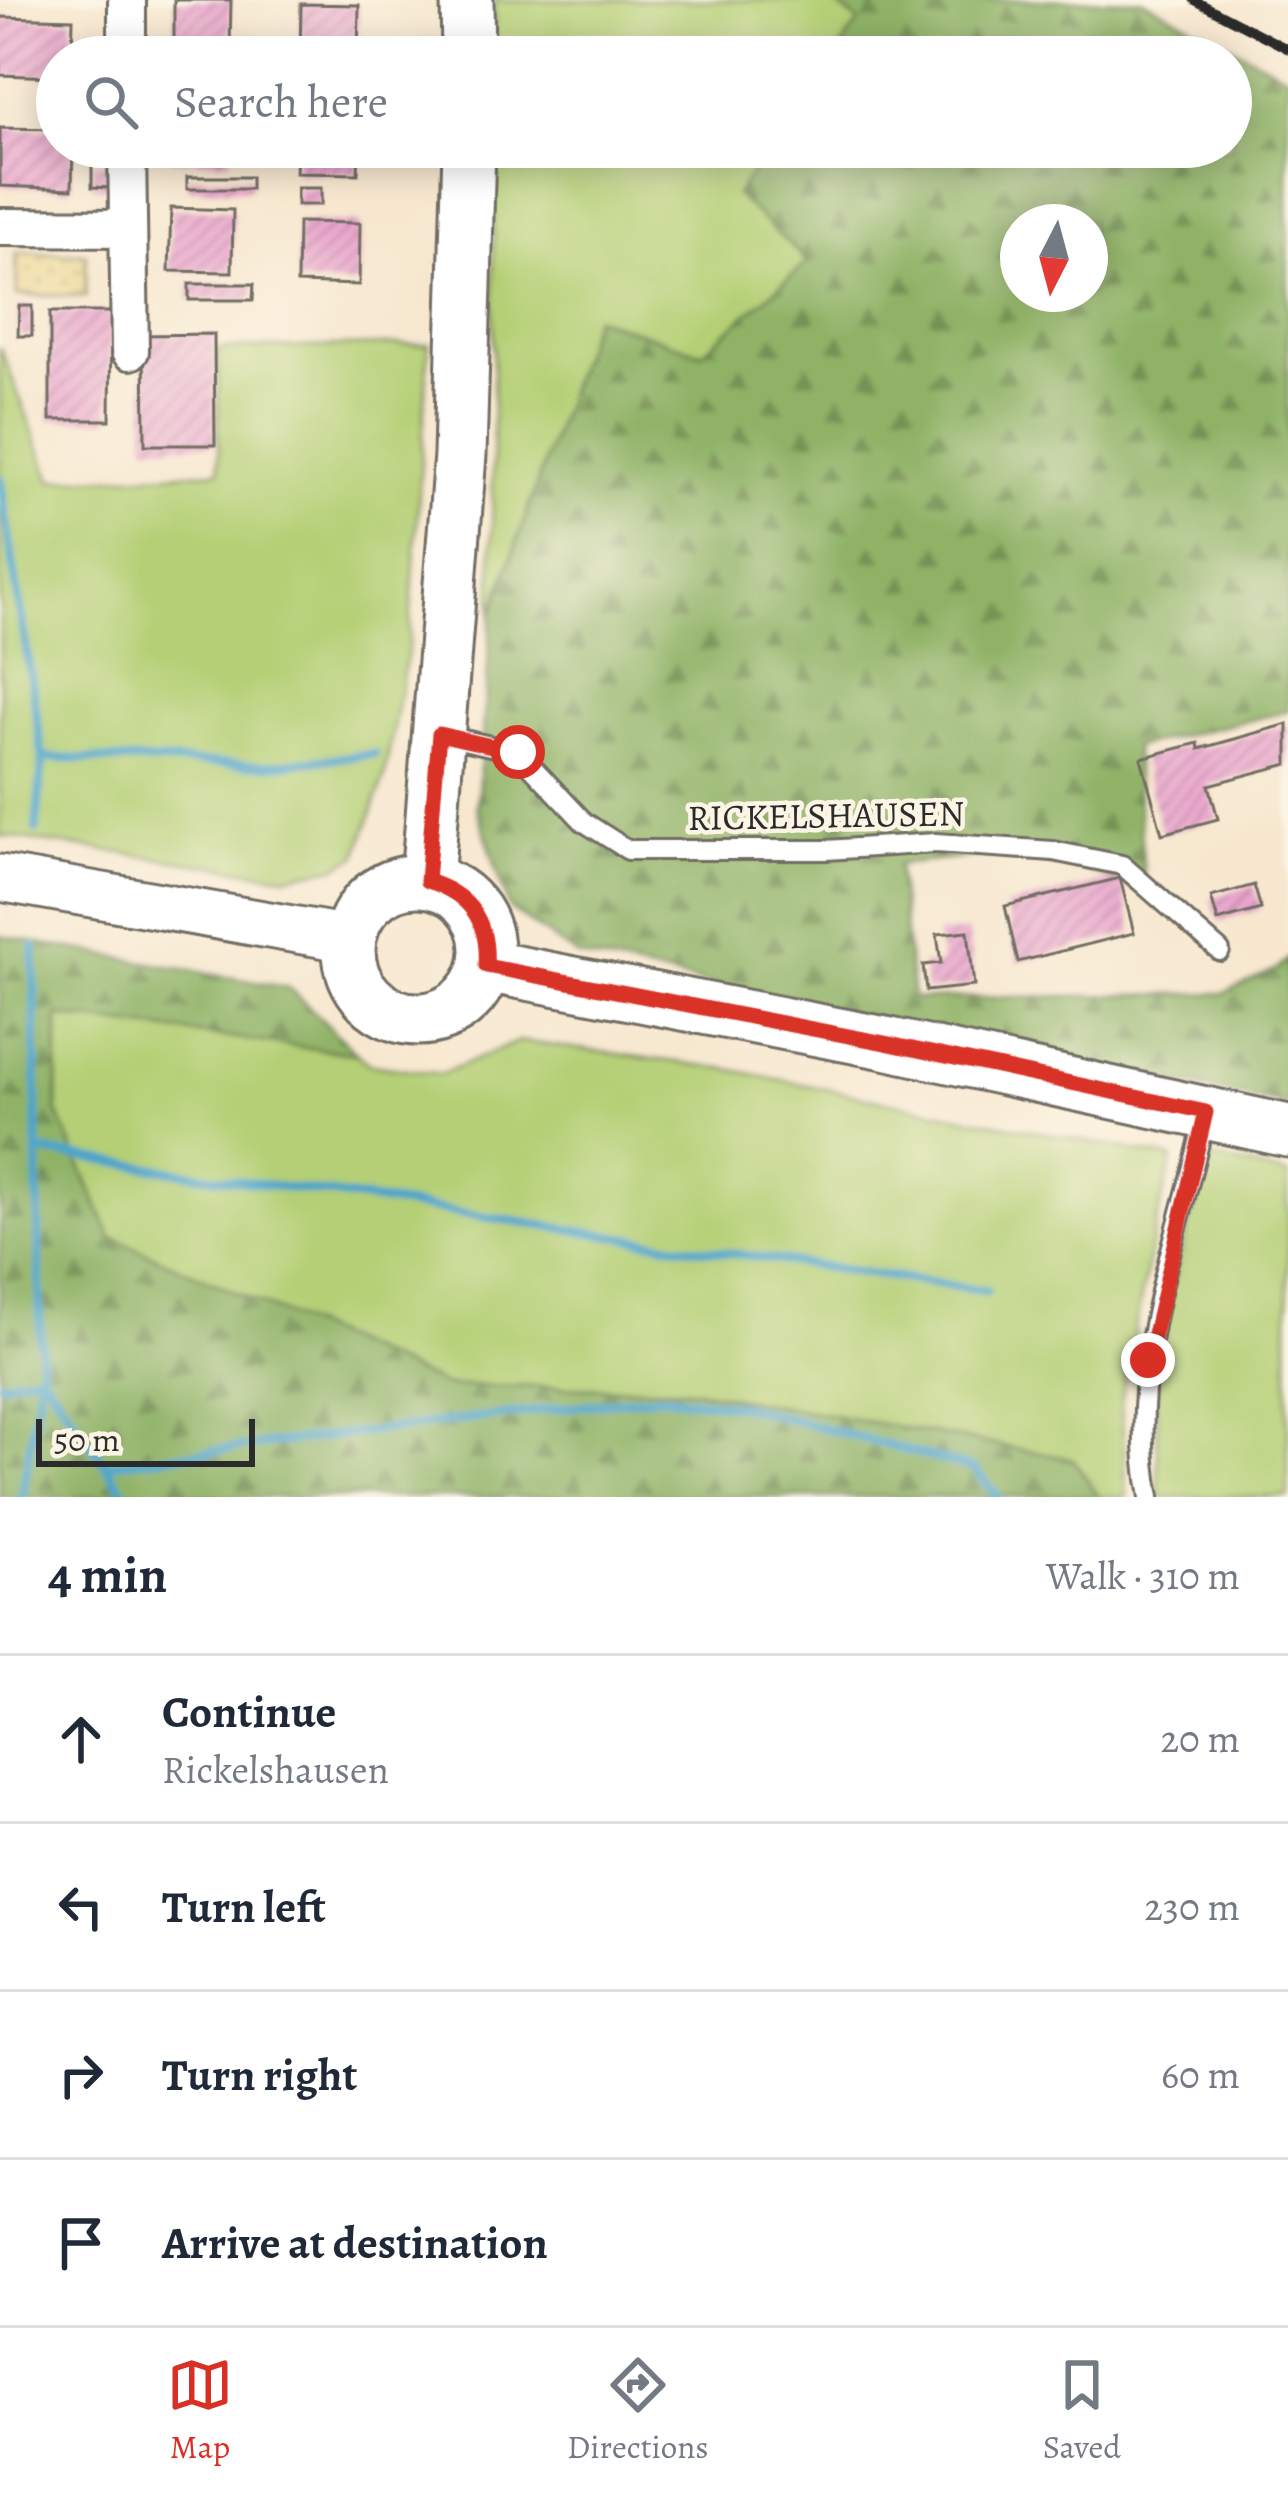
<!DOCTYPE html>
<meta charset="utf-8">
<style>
:root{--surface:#fff;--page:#f2f2f3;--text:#1f2937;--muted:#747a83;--line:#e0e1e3;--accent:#d93025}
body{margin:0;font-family:Alegreya,serif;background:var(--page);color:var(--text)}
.compass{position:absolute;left:1000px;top:204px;width:108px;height:108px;border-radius:50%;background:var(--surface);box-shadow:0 6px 30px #0003;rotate:186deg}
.scale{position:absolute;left:36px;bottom:30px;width:219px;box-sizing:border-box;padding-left:12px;border:6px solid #2b2b2b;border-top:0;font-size:33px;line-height:42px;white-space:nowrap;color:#2b2b2b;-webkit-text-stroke:9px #fcf5e5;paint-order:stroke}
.stop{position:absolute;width:36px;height:36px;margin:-27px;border:9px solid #d93025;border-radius:50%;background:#fff}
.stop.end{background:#d93025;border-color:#fff;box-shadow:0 3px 12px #0008}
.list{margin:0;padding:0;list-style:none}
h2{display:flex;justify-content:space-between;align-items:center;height:156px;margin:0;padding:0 48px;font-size:51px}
h2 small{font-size:39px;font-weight:400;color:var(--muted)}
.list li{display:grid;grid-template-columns:78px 1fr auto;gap:36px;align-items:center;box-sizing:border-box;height:168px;padding:0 48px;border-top:3px solid var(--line)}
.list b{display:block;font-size:45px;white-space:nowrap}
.list p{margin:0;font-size:39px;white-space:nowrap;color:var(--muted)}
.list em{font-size:39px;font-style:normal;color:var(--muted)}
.icon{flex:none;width:66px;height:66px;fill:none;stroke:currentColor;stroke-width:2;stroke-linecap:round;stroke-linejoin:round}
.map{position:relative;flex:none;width:1288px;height:1497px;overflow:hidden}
.search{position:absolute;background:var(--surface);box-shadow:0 6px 30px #0003;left:36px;right:36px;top:36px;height:132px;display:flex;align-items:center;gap:30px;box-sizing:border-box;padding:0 42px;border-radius:66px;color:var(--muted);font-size:45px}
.sheet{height:828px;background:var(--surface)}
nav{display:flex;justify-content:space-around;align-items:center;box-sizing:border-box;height:168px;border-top:3px solid var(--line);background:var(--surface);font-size:33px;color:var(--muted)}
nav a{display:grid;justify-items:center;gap:6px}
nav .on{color:var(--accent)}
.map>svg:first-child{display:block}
</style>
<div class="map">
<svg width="1288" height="1497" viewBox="0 0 1288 1497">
<defs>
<pattern id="forest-firs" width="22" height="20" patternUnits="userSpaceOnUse" patternTransform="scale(3)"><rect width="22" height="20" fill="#8fb266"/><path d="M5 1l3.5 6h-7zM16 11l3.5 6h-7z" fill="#759154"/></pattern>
<pattern id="sand-dots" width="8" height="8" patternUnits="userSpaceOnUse" patternTransform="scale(3)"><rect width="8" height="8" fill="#eeda9e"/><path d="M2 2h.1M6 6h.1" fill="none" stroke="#cb8" stroke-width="1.8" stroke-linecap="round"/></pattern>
<pattern id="building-hatch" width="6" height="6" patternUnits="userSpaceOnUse" patternTransform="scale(3)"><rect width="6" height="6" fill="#eaa4cd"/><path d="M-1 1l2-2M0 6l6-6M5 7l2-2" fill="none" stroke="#be86a7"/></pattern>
</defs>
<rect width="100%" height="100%" fill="#fcf5e5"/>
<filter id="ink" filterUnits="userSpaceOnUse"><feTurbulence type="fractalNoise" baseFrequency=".00833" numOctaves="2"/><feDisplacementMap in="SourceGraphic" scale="24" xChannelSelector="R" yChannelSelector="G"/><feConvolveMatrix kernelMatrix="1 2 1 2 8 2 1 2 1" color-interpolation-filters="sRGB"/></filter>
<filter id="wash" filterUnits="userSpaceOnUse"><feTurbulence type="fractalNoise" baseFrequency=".004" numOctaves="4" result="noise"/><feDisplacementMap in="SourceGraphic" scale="48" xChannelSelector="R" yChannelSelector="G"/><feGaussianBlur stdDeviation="2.7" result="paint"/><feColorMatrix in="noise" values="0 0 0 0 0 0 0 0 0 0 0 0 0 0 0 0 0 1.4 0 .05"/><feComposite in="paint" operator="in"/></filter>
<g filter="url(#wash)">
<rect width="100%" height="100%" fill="#f7e7cf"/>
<g fill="#b4cf75" stroke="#707d50" stroke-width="3">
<polygon points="494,0 831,0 860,22 834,57 494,57"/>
<polygon points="494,147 770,147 737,195 809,262 702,353 594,317 492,615"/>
<polygon points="429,344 409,641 384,778 357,856 335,867 286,876 0,836 0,347 52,480 219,471 218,349"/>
<polygon points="58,1015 357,1054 369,1064 441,1074 519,1041 728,1069 1173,1159 1154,1231 1121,1401 1127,1497 1099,1497 1073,1459 688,1389 446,1386 111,1237 57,1111"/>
<polygon points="1209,1157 1288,1175 1288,1497 1159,1497 1156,1382 1168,1298"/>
</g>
<g fill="url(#forest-firs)" stroke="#5d6e48" stroke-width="3" fill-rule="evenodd">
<path d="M831,0H1143L1288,76V711L1134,747L1145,892L1082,868L993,855L897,865L913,999L1224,993L1277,969L1288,959V1106L577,956L509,908L477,807L492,615L594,317L702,353L808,262L736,195L770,147H1231V57H834L859,22ZM1018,222H1090V294H1018Z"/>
<polygon points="0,936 289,988 357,1054 58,1016 57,1111 111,1237 446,1386 688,1389 1073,1459 1099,1497 0,1497"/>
</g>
<polygon fill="url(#sand-dots)" stroke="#8c8264" stroke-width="3" points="17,253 86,254 86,296 17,295"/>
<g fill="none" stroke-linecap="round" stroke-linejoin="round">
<g stroke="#4ea4ca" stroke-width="9">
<polyline points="0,478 43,758 36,830"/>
<polyline points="43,758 268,765 375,754"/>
<polyline points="34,946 41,1373 128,1497"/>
<polyline points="38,1151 987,1291"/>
<polyline points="0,1383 41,1373 22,1497"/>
<polyline points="107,1464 659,1396 743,1406 974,1469 998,1497"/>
</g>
</g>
<g id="blocks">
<g fill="url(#building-hatch)">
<polygon points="174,0 231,0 230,52 174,51"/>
<polygon points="301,4 359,5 358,57 300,57"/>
<polygon points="0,17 73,19 72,57 57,57 57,77 0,75"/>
<polygon points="0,128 57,129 57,147 73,147 72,189 0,186"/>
<polygon points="170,147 231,147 230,161 170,160"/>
<polygon points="297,147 359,147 358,174 296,173"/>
<polygon points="92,163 114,163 114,188 92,187"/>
<rect x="187" y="177" width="64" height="12"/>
<rect x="297" y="188" width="24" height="17"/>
<polygon points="171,208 233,210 232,272 169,271"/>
<polygon points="298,222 360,223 359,285 297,283"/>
<polygon points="189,284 254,284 253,300 189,300"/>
<polygon points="19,306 32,306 32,336 18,336"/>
<polygon points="50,312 111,312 110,420 50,420"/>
<polygon points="214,334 215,445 145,445 144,335"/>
<polygon points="1288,724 1288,764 1209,785 1218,819 1162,834 1141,758 1198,743 1199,749"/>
<polygon points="1120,878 1134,933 1018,962 1005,906"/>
<polygon points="1254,885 1261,909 1218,921 1211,897"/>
<polygon points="968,931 974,986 926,991 923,965 941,963 937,934"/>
</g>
</g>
</g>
<g filter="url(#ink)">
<use href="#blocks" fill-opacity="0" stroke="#726d64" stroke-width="3"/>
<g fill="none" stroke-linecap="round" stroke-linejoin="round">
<g stroke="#726d64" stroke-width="24">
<g id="service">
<polyline points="441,735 518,752 584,822 628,850 826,850 936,843 1053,851 1122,865 1220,951"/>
<path d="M1150,1497C1125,1369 1178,1240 1205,1117"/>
</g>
</g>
<g stroke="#726d64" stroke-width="42">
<g id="minor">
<polyline points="127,0 127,57"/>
<polyline points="127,147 130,351"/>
<polyline points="0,227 127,228"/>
</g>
</g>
<g stroke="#726d64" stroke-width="51">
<polyline id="tertiary" points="0,878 349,939"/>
</g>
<g stroke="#726d64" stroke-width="57">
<g id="secondary">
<polyline points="467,0 468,57"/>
<circle cx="418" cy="950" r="69"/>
<polyline points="427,881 460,455 469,147"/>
<polyline points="486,966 885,1043 1288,1131"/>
</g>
</g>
<use href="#service" stroke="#fff" stroke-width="18"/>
<use href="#minor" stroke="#fff" stroke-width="36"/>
<use href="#tertiary" stroke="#fff" stroke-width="45"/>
<use href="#secondary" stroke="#fff" stroke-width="51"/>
<polyline stroke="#2b2b2b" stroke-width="9" points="1194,0 1288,49"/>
</g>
</g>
<g fill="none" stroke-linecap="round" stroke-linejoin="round" filter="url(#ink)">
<path stroke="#d93025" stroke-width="15" d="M518,752L439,734L427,881C470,894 489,921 486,966L885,1043L1206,1112L1148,1360"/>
</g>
<g text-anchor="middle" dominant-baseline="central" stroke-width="9" stroke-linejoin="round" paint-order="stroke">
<g font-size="36" fill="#2b2b2b" stroke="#fcf5e5">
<text transform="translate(826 815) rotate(-1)">RICKELSHAUSEN</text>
</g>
</g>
</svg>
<svg class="compass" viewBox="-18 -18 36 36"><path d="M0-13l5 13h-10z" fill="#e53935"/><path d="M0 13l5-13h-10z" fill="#747a83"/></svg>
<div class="scale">50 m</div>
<div class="stop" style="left:518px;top:752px"></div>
<div class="stop end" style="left:1148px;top:1360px"></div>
<div class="search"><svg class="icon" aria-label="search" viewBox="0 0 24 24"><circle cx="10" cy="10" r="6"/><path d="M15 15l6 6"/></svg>Search here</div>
</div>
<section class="sheet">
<h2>4 min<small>Walk · 310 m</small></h2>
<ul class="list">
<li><svg class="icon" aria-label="ahead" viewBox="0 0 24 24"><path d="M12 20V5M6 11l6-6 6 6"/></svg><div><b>Continue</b><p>Rickelshausen</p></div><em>20 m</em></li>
<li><svg class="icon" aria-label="left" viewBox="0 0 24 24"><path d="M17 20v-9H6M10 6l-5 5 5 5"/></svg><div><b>Turn left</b></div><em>230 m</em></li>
<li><svg class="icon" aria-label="right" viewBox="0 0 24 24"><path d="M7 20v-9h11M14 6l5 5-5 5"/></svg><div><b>Turn right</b></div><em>60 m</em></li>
<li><svg class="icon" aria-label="arrive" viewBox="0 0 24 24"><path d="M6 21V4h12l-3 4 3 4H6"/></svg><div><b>Arrive at destination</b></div></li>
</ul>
</section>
<nav>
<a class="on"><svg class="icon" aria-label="map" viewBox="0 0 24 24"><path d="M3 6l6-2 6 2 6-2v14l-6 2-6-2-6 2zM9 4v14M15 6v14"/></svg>Map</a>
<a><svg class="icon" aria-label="directions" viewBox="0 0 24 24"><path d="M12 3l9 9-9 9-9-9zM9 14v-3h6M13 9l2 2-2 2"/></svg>Directions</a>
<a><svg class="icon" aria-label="saved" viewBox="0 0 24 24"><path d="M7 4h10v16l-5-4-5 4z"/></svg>Saved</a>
</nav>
